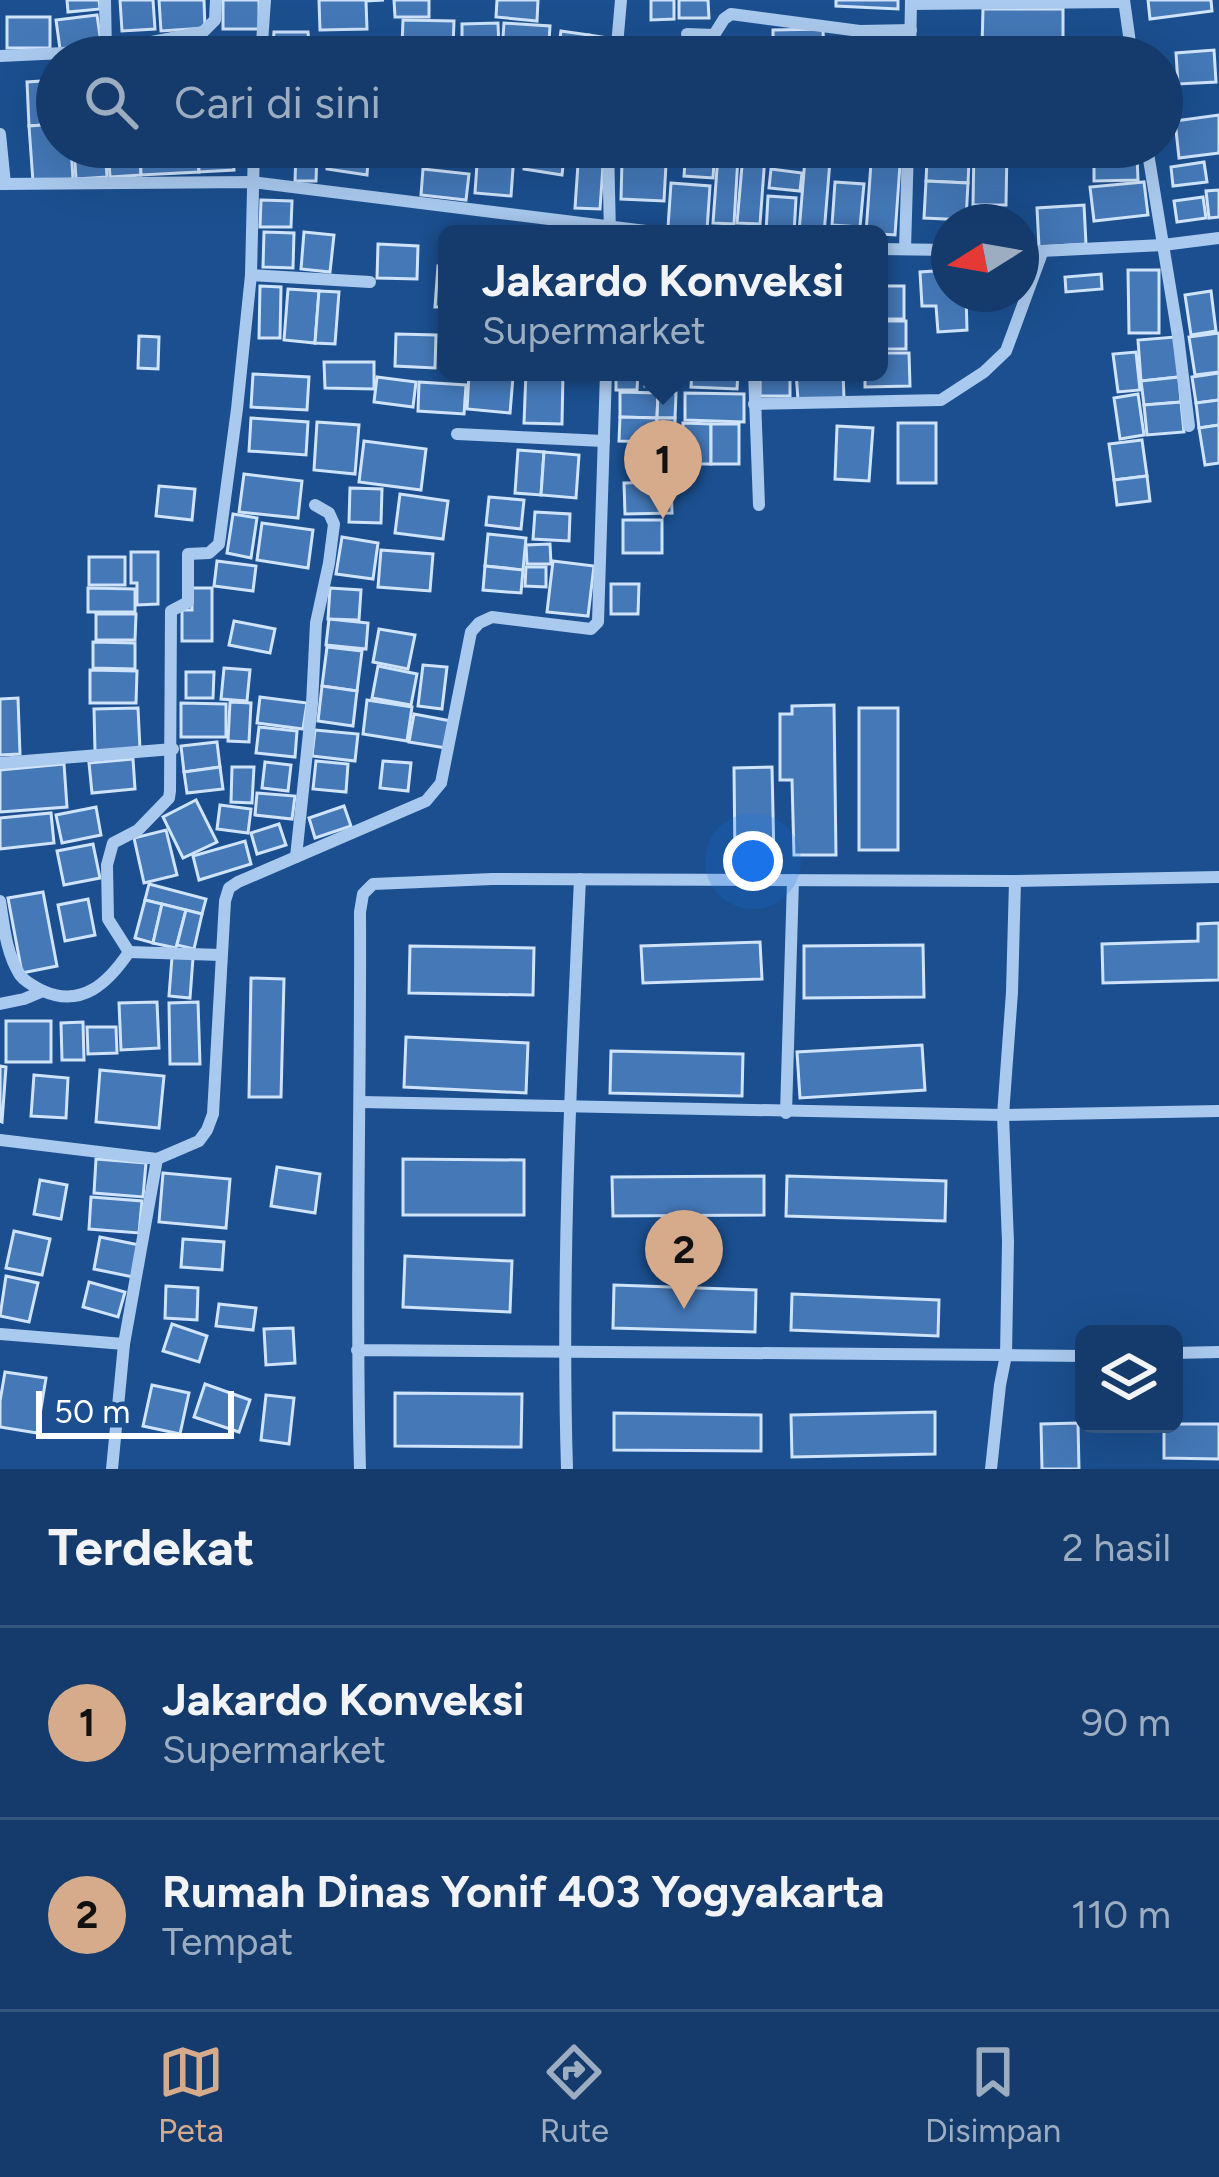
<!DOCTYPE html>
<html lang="id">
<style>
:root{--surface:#143b6b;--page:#214673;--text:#f1f3f6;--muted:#9dadc1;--line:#33557e;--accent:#d6ab8b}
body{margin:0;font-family:Figtree,sans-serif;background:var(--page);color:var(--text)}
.controls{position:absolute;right:36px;bottom:36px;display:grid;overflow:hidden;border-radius:18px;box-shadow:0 12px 48px #0002}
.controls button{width:108px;height:108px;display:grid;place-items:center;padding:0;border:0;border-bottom:3px solid var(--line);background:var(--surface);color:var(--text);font:60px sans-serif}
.compass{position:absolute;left:931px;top:204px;width:108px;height:108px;border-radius:50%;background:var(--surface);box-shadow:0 12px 48px #0002;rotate:259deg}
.scale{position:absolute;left:36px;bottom:30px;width:198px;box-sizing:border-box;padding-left:12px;border:6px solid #fff;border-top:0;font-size:33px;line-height:42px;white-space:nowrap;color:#fff;-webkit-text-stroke:9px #1b4f8f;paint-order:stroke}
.you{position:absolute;left:753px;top:861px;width:42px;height:42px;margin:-30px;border:9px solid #fff;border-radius:50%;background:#1a73e8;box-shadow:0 0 0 18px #1a73e833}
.badge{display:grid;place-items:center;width:78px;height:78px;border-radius:50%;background:var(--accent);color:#111;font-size:39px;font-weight:700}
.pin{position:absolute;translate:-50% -99px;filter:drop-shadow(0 3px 6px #0008)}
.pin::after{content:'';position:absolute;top:63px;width:42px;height:36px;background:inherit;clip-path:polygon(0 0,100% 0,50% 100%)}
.popup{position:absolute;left:438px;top:225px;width:450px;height:156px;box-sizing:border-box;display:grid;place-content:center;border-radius:18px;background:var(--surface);filter:drop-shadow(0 3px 9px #0005);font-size:39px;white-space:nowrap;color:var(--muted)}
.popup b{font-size:45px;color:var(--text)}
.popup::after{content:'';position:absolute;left:50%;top:100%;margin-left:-24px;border:24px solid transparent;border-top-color:var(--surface)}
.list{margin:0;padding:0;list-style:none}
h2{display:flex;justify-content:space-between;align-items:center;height:156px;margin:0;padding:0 48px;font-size:51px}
h2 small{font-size:39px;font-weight:400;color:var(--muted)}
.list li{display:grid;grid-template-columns:78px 1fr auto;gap:36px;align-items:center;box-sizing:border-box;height:192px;padding:0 48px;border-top:3px solid var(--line)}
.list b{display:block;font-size:45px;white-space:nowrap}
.list p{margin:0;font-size:39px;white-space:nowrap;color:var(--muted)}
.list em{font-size:39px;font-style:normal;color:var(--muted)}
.icon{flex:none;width:66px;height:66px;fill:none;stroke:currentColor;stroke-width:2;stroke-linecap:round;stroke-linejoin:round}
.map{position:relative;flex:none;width:1219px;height:1469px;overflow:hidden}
.search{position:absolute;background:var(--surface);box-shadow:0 12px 48px #0002;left:36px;right:36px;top:36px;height:132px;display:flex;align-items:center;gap:30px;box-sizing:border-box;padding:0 42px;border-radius:66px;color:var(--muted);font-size:45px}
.sheet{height:540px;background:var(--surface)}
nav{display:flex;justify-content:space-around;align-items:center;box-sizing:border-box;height:168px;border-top:3px solid var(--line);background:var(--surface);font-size:33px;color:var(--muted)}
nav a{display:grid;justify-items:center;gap:6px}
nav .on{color:var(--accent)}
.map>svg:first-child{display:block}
</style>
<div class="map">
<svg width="1219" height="1469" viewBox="0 0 1219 1469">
<rect width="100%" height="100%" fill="#1b4f8f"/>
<g fill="#4478b7" stroke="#cfe3fa" stroke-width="3">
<polygon points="67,0 99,0 100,9 68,12"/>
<polygon points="120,0 153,0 155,29 122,31"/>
<polygon points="159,0 204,0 205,28 161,31"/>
<rect x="223" y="0" width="36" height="29"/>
<polygon points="319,0 384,0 366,1 367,29 320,30"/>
<polygon points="394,0 429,0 429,17 395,17"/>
<polygon points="497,0 538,0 537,21 496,17"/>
<polygon points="651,0 674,0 674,19 651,20"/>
<polygon points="679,0 708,0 709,18 679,18"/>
<polygon points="836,0 898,0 898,9 836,6"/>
<polygon points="1148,0 1211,0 1212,11 1150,19"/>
<polygon points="983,9 1063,9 1063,48 982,48"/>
<polygon points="97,15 101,43 60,49 56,20"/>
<rect x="7" y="17" width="43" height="31"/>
<polygon points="403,20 454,21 453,47 402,46"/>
<polygon points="498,23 499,49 462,49 462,24"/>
<polygon points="504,23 550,26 548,55 502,52"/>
<polygon points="823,29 824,57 773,57 773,30"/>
<polygon points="561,31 589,35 586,57 557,57"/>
<polygon points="274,32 308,32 310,57 272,57"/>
<polygon points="589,35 608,38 605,57 586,57"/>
<polygon points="346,41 381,43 381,57 345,57"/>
<polygon points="922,49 953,50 953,57 922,57"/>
<polygon points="1214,50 1216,82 1178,84 1176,53"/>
<polygon points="57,80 57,124 29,126 27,82"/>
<polygon points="1219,115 1219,153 1179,158 1175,121"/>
<polygon points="57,124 57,147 71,147 73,179 33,182 29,126"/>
<polygon points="74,147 105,147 107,177 76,179"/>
<polygon points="108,147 140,147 141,175 110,177"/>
<polygon points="140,147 198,147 199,172 141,175"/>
<polygon points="198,147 232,147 234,170 199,172"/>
<polygon points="260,147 291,147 289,166 259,163"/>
<polygon points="327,147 369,147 367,175 327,169"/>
<polygon points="435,147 468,147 467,164 434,161"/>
<polygon points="540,147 581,147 579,157 539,152"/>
<polygon points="629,147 656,147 656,156 628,156"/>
<polygon points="686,147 715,147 713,178 684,176"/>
<polygon points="766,147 793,147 793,166 766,165"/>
<polygon points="974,147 1007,148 1006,205 973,205"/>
<polygon points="478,150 514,154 511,196 475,193"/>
<polygon points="526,151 564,157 562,175 524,169"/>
<polygon points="296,152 317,153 316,181 295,181"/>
<polygon points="743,154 765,156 760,224 737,223"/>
<polygon points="718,155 738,157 734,224 713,223"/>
<polygon points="1137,155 1138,180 1094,181 1094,156"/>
<polygon points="805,159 830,161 824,234 799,232"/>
<polygon points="927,160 969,162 968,183 926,181"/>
<polygon points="622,161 666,164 664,201 621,199"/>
<polygon points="1204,162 1207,182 1173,186 1171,167"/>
<polygon points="871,163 900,165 895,235 866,233"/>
<polygon points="578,164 603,166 600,209 575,208"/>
<polygon points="423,169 469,174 466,200 421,195"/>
<polygon points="771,169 802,173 800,191 769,188"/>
<polygon points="926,181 968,183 966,220 924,218"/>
<polygon points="835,182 864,184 860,227 832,225"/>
<polygon points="1144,182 1148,215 1094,221 1090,187"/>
<polygon points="671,183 710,186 707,230 668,227"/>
<polygon points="1219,190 1219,217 1209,218 1206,191"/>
<polygon points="768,196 796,198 794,234 766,232"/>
<polygon points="1203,197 1206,218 1177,222 1174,201"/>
<polygon points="261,200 292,201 291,227 260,227"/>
<polygon points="1084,205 1086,244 1039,247 1037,208"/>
<polygon points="264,232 294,233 293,268 263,267"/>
<polygon points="304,232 334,235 330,272 301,269"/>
<polygon points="378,244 418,246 417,279 377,278"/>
<polygon points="438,266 447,267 447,307 435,307"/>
<polygon points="949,270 949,294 966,294 967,330 938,332 936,306 922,306 920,272"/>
<polygon points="1128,270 1159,270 1159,333 1129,333"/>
<polygon points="1101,274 1102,289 1066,292 1065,277"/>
<polygon points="260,286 281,287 280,338 259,338"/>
<rect x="879" y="286" width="25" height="33"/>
<polygon points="288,289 319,291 315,343 284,340"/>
<polygon points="319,291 339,292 335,344 315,343"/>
<polygon points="1211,291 1216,331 1191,335 1185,295"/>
<rect x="879" y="321" width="27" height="28"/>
<polygon points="1219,333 1219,372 1195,375 1189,337"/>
<polygon points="396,334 436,335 435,368 395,366"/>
<polygon points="139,336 159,337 158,369 138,368"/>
<polygon points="1175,337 1179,377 1141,381 1138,340"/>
<polygon points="1136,352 1140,390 1118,392 1113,354"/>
<polygon points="879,353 909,353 910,386 865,387 865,372 879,372"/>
<polygon points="324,362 374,362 374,389 325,388"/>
<polygon points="526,372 563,372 562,424 524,423"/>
<polygon points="616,372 638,372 637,390 616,390"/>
<rect x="645" y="372" width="25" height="14"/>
<polygon points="692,372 738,372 737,389 691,387"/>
<rect x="760" y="372" width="30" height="24"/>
<polygon points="796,372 843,372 844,398 798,400"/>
<polygon points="1219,373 1219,400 1196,403 1192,377"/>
<polygon points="253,374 309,377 307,410 251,407"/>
<polygon points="469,374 513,377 510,413 467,409"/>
<polygon points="377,377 416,382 413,407 374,402"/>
<polygon points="1179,377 1181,402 1144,405 1141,381"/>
<polygon points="419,382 466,385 464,414 418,411"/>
<polygon points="620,392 658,393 657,418 620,417"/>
<polygon points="658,393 676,393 675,418 657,418"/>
<polygon points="685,393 744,394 744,422 685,420"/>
<polygon points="1138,394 1144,435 1120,439 1114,398"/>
<polygon points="1219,400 1219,425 1199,428 1196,403"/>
<polygon points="1181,402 1184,432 1147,435 1144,405"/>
<polygon points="620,417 657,418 657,442 619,441"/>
<polygon points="251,418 308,422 306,455 249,451"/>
<rect x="657" y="418" width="18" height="24"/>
<polygon points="317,422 359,425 355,474 314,470"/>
<polygon points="683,423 711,424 711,464 683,464"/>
<rect x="898" y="423" width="38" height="60"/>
<rect x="711" y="424" width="28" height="40"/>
<polygon points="1219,425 1219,463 1205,465 1199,428"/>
<polygon points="837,426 873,428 869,481 835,479"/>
<polygon points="1142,440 1147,476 1114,480 1109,444"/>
<polygon points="364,441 426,449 421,490 359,482"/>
<polygon points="518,450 544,452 541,495 515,493"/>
<polygon points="544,452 579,455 576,498 541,495"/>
<polygon points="244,474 302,481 298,518 239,512"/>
<polygon points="1147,476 1150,501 1117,505 1114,480"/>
<polygon points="671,482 672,513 625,514 624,483"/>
<polygon points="159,486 195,489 192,520 156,516"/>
<polygon points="350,488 382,489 381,523 349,522"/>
<polygon points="400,494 448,501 443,539 395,533"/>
<polygon points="489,497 524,500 521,529 486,525"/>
<polygon points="535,512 570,514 569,541 533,539"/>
<polygon points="233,514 257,518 251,558 227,553"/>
<rect x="623" y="520" width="39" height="33"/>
<polygon points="262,523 313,530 308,568 257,560"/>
<polygon points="488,534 526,538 523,570 485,566"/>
<polygon points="342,537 378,543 373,579 336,574"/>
<polygon points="550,544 551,564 527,564 526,545"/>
<polygon points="381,550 433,554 430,591 378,587"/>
<polygon points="131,552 158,552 158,604 137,605 137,583 131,583"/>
<rect x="89" y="557" width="36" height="28"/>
<polygon points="217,561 256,566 253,591 214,586"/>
<polygon points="553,561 594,566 588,616 547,612"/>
<polygon points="485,566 523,570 521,593 483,590"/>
<polygon points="526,567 546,567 546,587 525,586"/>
<polygon points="611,584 639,584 638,614 611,614"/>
<polygon points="88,588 135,589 135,612 88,612"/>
<polygon points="192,588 212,588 212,641 182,641 182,610 192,610"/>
<polygon points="330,588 361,590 359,620 328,619"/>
<polygon points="96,614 136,614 135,640 96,640"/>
<polygon points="329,619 368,623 366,649 326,645"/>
<polygon points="234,621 275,629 270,653 229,645"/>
<polygon points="379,629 415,635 408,669 373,662"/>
<polygon points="93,642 135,643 135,669 93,668"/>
<polygon points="327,647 362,651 357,691 322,686"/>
<polygon points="423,665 447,667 442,709 418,706"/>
<polygon points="378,666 417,674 411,705 372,698"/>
<polygon points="224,668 250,670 247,701 221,699"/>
<polygon points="90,670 137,671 136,703 90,703"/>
<polygon points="186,672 214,672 213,698 186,698"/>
<polygon points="322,686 357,691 353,726 318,721"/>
<polygon points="260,697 307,703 303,729 257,723"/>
<polygon points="18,698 20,754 0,755 0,699"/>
<polygon points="367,700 412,707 407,741 363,734"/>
<polygon points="230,702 251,703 249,742 228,741"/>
<polygon points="181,703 226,704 226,737 181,737"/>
<polygon points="834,705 836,855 794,855 792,780 780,780 780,714 792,714 792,706"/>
<polygon points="138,708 140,749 95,751 94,709"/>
<rect x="859" y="708" width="39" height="142"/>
<polygon points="414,714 451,721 446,748 409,742"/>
<polygon points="259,727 297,731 295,757 256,753"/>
<polygon points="315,730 358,734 355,761 312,756"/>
<polygon points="217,742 220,767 184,772 181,746"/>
<polygon points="133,759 135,789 92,793 89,763"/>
<polygon points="316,761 348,764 346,792 313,789"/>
<polygon points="383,761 411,763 408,791 380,788"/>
<polygon points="265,762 291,765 288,791 262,788"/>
<polygon points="64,764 67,807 0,812 0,770"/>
<polygon points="220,767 223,789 187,793 184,772"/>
<polygon points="232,767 254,767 252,803 231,802"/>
<polygon points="772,767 774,859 735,860 734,768"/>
<polygon points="257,793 295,796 292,819 255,815"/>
<polygon points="196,800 217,842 183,858 163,817"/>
<polygon points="220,805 251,809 248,833 217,829"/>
<polygon points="344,806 351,826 315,838 309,818"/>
<polygon points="96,807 101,835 62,843 56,815"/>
<polygon points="51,813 54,843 0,849 0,818"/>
<polygon points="279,824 286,845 257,854 251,833"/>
<polygon points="166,830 177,875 144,883 134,838"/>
<polygon points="245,841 251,864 199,880 193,856"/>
<polygon points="93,844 100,878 64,885 57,851"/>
<polygon points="149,884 206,899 202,914 145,900"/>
<polygon points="43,892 57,966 22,973 8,898"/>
<polygon points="88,899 95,935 65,941 58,905"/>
<polygon points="145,900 162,904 153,943 135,938"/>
<polygon points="162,904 186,910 176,948 153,943"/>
<polygon points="186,910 202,914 194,949 177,945"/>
<polygon points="1219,923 1219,980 1103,983 1102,944 1198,941 1198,924"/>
<polygon points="760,942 762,979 643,983 641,946"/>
<polygon points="923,945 924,997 804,998 804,946"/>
<polygon points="410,946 534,948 533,995 409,993"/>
<polygon points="172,957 193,958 190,998 169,996"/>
<polygon points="251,978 284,979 281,1097 249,1097"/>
<polygon points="157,1002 159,1048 121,1050 119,1003"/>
<polygon points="198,1002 200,1064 170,1064 169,1003"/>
<rect x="6" y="1021" width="45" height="41"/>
<polygon points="83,1022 84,1060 62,1060 61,1023"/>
<polygon points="87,1027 116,1027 117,1053 88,1054"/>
<polygon points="406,1037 528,1043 526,1093 404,1087"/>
<polygon points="922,1045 925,1090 800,1098 797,1052"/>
<polygon points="611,1051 743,1054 742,1096 610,1093"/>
<polygon points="0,1066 6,1067 2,1122 0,1121"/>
<polygon points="100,1070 164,1076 159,1128 96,1122"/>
<polygon points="34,1075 68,1078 66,1118 31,1116"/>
<polygon points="96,1159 146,1163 143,1197 94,1193"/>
<polygon points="403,1159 524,1160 524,1215 403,1215"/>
<polygon points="277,1167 320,1174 315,1213 271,1206"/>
<polygon points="163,1173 230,1179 226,1228 159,1222"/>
<polygon points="764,1176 764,1215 613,1216 612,1177"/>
<polygon points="787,1176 946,1181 945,1221 786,1216"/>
<polygon points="40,1180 67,1185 61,1219 34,1214"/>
<polygon points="91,1197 142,1201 139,1233 89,1229"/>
<polygon points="14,1231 50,1239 42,1275 6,1268"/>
<polygon points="100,1237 139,1245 133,1277 94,1269"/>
<polygon points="183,1239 224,1242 222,1270 181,1267"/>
<polygon points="405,1256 512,1261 510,1312 403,1307"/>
<polygon points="6,1276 38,1283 29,1322 0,1316"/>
<polygon points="89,1282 125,1292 118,1317 83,1307"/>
<polygon points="614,1285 756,1290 755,1332 613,1328"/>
<polygon points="166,1286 198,1288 197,1320 165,1318"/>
<polygon points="792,1294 939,1300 938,1336 791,1330"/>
<polygon points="219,1304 256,1308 253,1330 216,1326"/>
<polygon points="172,1324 207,1336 199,1362 163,1351"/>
<polygon points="293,1328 295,1363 266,1365 264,1329"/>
<polygon points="5,1372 46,1378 37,1433 0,1427 0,1401"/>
<polygon points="205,1384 250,1400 239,1432 194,1417"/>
<polygon points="152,1385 189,1393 180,1434 143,1426"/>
<polygon points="395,1393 522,1394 521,1447 395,1446"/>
<polygon points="266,1395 294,1398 289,1444 261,1440"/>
<polygon points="935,1412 935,1454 792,1457 791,1415"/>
<polygon points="614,1413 761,1415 761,1451 614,1450"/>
<polygon points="1078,1423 1079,1469 1042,1469 1041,1424"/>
<polygon points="1164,1424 1219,1424 1219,1459 1164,1458"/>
</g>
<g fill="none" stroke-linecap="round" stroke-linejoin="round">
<polyline stroke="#a9c9ee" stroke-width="9" points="446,353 447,353"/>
<g stroke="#a9c9ee" stroke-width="12">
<polyline points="105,0 106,51"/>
<polyline points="1124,0 1132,57"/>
<polyline points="911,4 1123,2"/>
<polyline points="687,34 714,35 724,19 731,14 860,31 911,30"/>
<polyline points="0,56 106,51 203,32 215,20 216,0"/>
<polyline points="261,57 265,0"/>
<polyline points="616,57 621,0"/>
<polyline points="910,57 911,0"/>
<polyline points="0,134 5,184"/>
<polyline points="608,147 610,234"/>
<polyline points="1147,147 1178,336 1189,426"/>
<polyline points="0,184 252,182 670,234"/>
<polyline points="879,249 949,250"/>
<polyline points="905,249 908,147"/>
<polyline points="1021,252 1163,245 1219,238"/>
<polyline points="251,275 370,282"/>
<polyline points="754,372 759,505"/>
<polyline points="754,404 941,400 984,372 1006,351 1042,253"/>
<polyline points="457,434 604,441"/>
<polyline points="0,763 173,749"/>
<polyline points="296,857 312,704 316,623 329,563 334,524 329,513 315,505"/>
<polyline points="1015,881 1219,877"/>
<path d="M0,901C4,926 6,953 20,975C25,982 35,987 43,991C82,1008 108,983 129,952"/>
<polyline points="129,952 108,919 107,865 113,843 138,830 169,798 170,791 171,611 188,602 188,554 209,553 219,544 237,409 251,275 254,147"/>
<polyline points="129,952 221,955"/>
<polyline points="0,1004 24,999 43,991"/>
<polyline points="361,1102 1003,1115 1219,1111"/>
<polyline points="786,1113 793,880"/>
<polyline points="0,1140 157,1159 199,1141 207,1130 213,1114 225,901 229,888 238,882 426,801 441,783 471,632 479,623 492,617 591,629 598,622 606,372"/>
<polyline points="0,1334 124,1344"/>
<path d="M357,1350L1006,1355L1008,1242L1003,1115L1012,992L1015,881L492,879L373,884L363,894L360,912C361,1097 355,1283 360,1469"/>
<polyline points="1174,1353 1219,1352"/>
<polyline points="112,1469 124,1344 157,1159"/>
<path d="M567,1469C561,1272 571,1075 580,879"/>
<polyline points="991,1469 1000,1385 1006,1355 1084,1356"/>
</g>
</g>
</svg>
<div class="controls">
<button><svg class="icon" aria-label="layers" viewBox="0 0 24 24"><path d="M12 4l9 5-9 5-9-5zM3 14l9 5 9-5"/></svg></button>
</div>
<svg class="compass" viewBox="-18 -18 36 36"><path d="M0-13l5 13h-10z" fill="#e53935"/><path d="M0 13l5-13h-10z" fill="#9dadc1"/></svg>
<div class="scale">50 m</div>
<div class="you"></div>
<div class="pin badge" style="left:663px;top:519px">1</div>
<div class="popup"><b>Jakardo Konveksi</b>Supermarket</div>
<div class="pin badge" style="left:684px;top:1309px">2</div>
<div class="search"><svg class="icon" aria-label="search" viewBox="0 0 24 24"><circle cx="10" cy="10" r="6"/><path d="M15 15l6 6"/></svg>Cari di sini</div>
</div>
<section class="sheet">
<h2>Terdekat<small>2 hasil</small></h2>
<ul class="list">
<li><span class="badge">1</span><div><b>Jakardo Konveksi</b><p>Supermarket</p></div><em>90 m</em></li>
<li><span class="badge">2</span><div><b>Rumah Dinas Yonif 403 Yogyakarta</b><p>Tempat</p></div><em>110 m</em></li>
</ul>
</section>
<nav>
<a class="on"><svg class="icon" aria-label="map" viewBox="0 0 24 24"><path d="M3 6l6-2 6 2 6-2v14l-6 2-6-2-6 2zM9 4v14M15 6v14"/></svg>Peta</a>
<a><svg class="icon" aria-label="directions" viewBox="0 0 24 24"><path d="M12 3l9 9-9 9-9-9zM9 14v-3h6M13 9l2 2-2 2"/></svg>Rute</a>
<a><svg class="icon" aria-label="saved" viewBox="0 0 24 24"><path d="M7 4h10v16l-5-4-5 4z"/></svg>Disimpan</a>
</nav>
